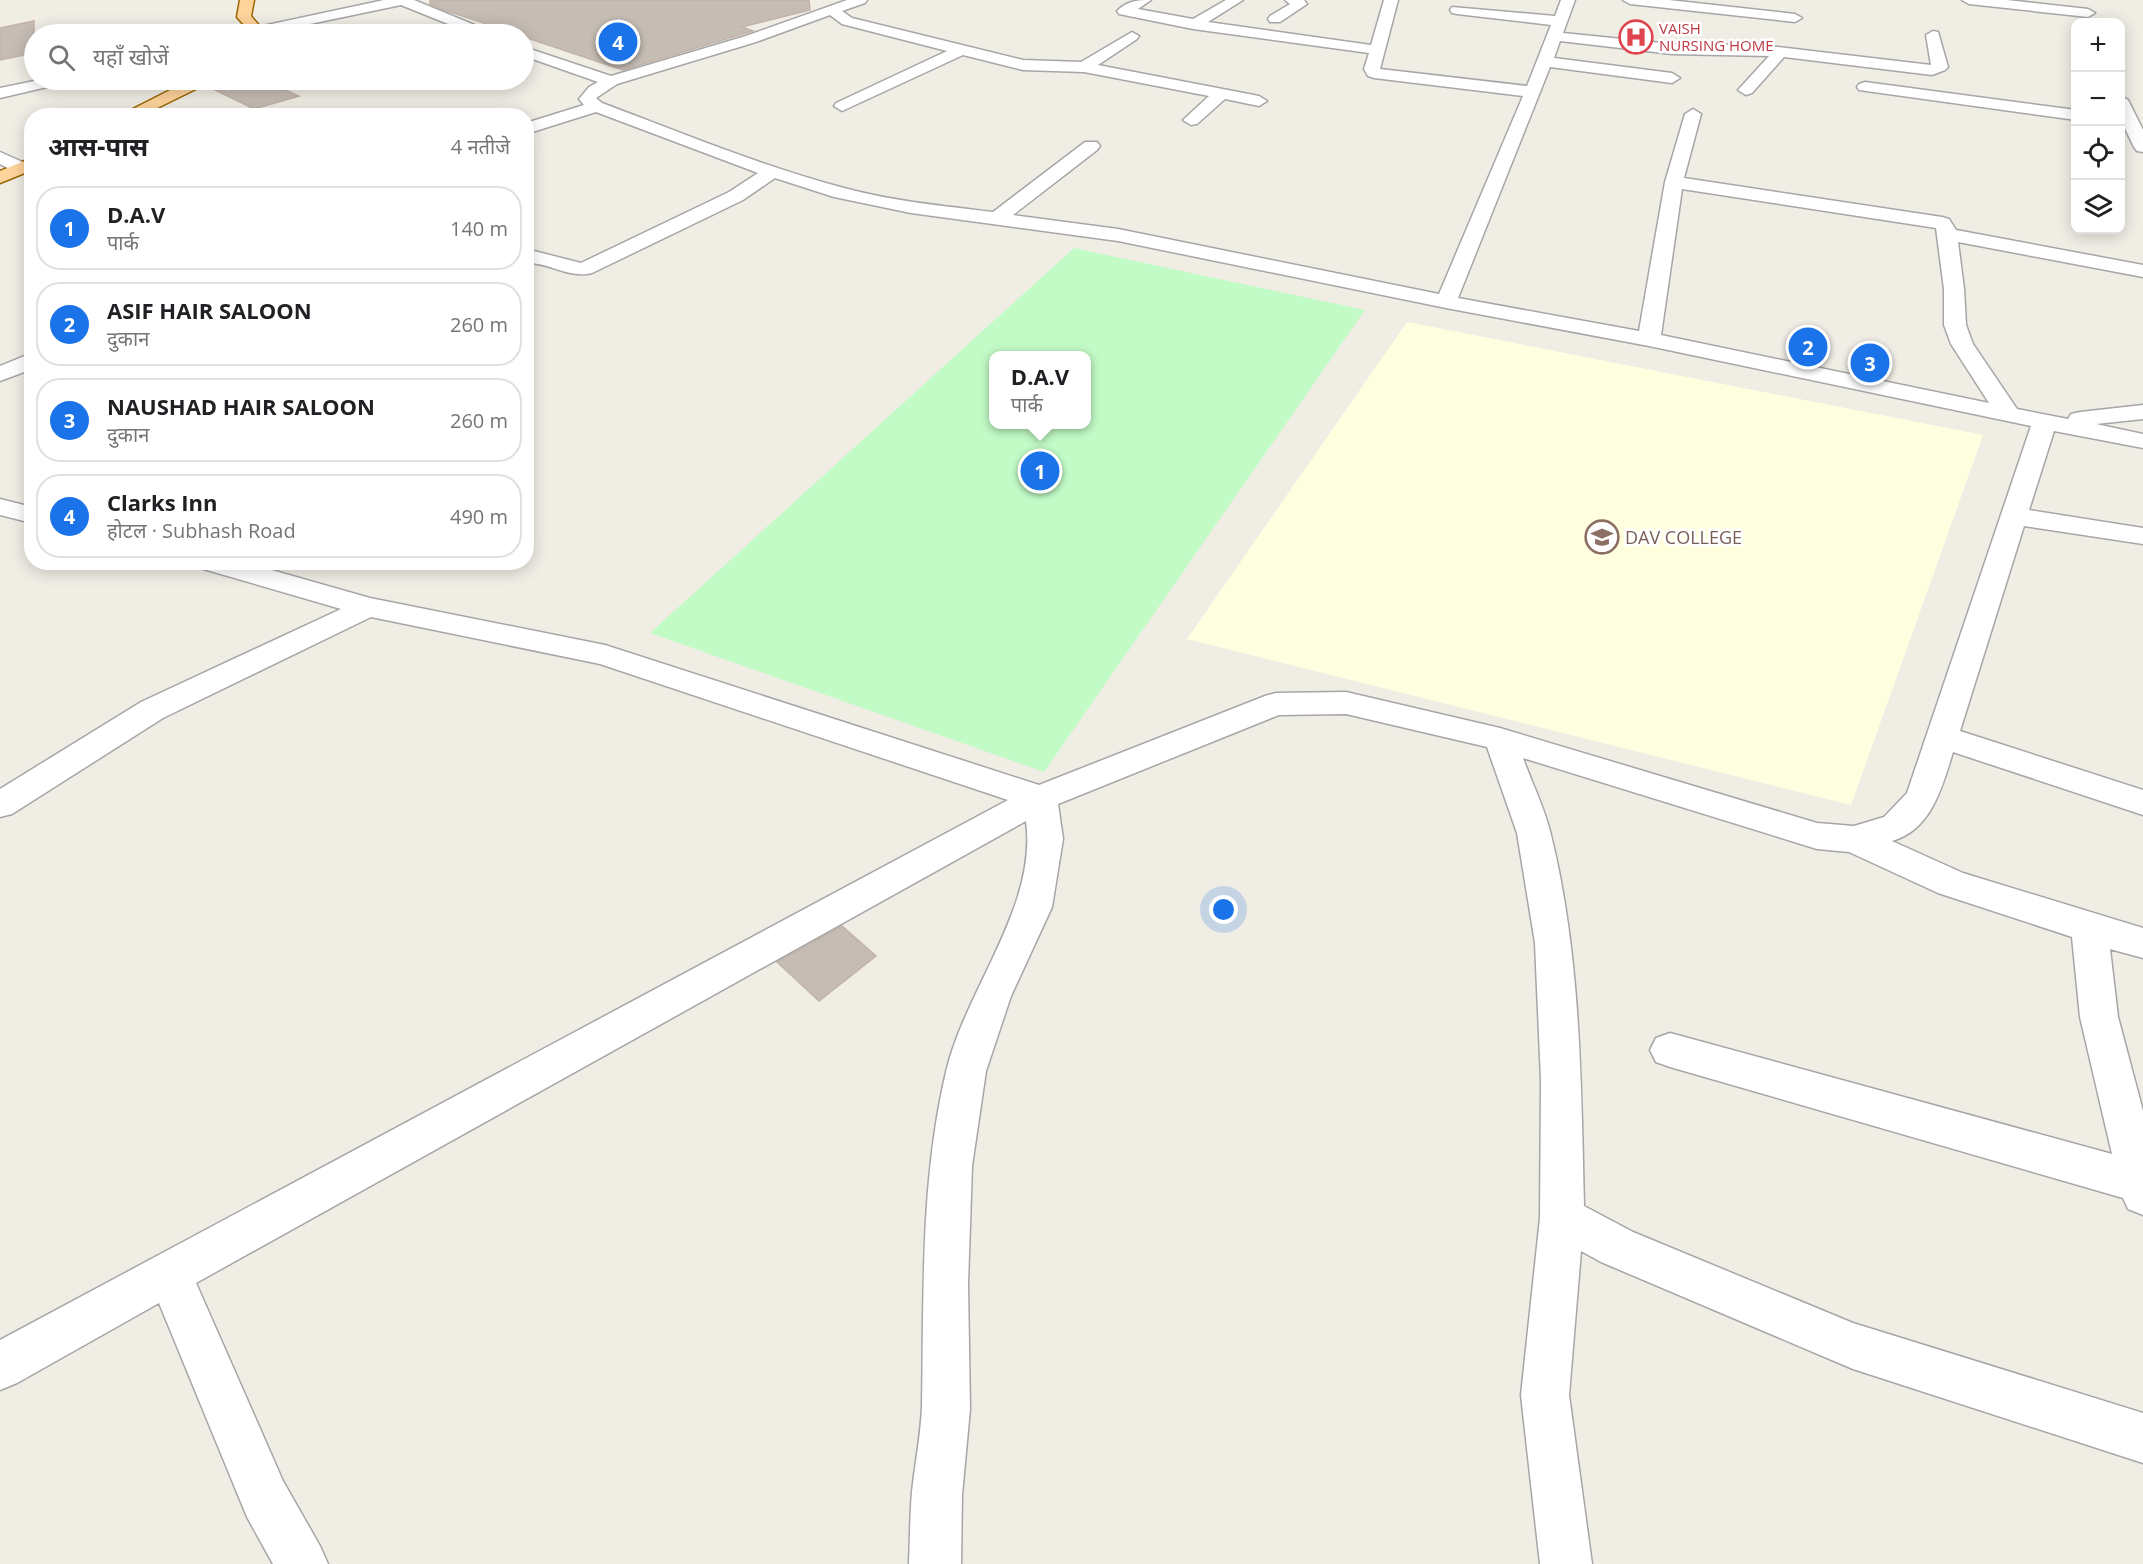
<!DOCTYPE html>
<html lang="hi">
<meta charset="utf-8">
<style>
:root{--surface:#fff;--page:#f6f6f6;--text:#202124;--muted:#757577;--line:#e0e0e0;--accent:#1a73e8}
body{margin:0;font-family:"Open Sans","Noto Sans Devanagari",sans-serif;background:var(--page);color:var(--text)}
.controls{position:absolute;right:18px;top:18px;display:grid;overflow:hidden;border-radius:12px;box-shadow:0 3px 15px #0003}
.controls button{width:54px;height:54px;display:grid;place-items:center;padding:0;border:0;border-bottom:2px solid var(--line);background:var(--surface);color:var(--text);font:30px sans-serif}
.you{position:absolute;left:1224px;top:910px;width:21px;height:21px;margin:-15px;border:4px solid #fff;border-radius:50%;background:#1a73e8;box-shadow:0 0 0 9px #1a73e833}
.badge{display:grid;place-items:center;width:39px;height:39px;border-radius:50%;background:var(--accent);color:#fff;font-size:20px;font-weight:700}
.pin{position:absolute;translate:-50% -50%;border:3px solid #fff;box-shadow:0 2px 6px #0006}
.popup{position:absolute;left:989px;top:351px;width:102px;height:78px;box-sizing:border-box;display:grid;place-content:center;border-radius:12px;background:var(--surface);filter:drop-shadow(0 2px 4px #0005);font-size:20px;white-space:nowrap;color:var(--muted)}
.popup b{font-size:22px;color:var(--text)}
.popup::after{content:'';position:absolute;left:50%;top:100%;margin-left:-12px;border:12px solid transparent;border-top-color:var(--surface)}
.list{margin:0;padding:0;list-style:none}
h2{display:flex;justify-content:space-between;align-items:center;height:78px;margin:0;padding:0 24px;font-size:26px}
h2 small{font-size:20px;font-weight:400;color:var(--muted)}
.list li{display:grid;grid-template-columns:39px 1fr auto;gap:18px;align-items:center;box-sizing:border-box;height:84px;margin:0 12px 12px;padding:0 12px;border:2px solid var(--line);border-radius:24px}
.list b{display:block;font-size:22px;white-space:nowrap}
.list p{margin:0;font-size:20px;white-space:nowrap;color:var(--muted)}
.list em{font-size:20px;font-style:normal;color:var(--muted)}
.icon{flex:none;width:33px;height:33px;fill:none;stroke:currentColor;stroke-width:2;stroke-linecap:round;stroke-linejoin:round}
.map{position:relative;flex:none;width:2143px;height:1564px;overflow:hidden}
.search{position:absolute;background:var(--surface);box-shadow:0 3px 15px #0003;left:24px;top:24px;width:510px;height:66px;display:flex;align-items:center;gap:15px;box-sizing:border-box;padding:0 21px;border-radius:33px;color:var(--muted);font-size:22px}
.panel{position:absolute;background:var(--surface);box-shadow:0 3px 15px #0003;left:24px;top:108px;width:510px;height:462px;border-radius:24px}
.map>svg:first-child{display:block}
</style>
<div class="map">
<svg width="2143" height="1564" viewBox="0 0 2143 1564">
<rect width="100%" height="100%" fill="#f0ede5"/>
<polygon fill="#ffffe0" points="1407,322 1983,435 1851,805 1187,639"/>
<path fill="#c2fbc6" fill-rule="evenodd" d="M1074,248L1365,310L1044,772L650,633ZM994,356H1086V424H994Z"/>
<g fill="#c5bcb4" stroke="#c3b3a7" stroke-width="1.5">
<polygon points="430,0 809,0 810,10 742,27 753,31 623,70 524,37 524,34 517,34 444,10 430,4"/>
<polygon points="34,21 34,53 0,60 0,28"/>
<polygon points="212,80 263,80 299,96 254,109 207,86"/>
<polygon points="842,926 876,956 819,1001 777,962"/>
</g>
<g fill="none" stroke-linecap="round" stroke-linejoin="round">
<g stroke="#a6a6a6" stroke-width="3">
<g id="minor">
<polygon points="384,0 414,0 489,31 491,34 473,34 401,5 262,34 237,34 244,30"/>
<path d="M847,0H867L865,3L842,11L852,18L1023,60L1081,62L1132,32L1139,36L1137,39L1098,65L1259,96L1267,101L1259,106L1225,99L1197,124L1191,125L1183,120L1209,96L1084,72L1023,70L963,55L842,111L834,106L836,103L947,51L842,24L830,15L756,42L617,84L596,98L602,103C682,133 761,166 844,188C892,201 943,206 993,212L1085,142H1097L1100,146L1097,150L1013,215L1118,229L1439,294L1523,96L1374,78L1368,76L1364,69L1369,53L1193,29L1119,14L1117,11C1127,1 1137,0 1151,0L1138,9L1193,19L1226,0H1243L1208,22L1371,45L1384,0H1398L1380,69L1527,86L1551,25L1457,14L1452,13L1450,10L1452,7L1555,16L1561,0H1575L1563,33L1672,44L1760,45L1931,65L1926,35L1933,31L1938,32L1948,67L1945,70L1932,75L1784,57L1752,93L1746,95L1738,90L1769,56L1672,54L1560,41L1554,58L1672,73L1680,78L1672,83L1550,67L1458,298L1639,331L1665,182L1685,114L1693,109L1701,114L1684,178L1942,217L1949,219L1956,230L2143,265V277L1958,242L1964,289L1966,325L1973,344L2017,409L2068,419L2071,414L2080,412L2143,405V419L2096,424L2143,434V448L2054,431L2029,510L2143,528V544L2024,526L1960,731L2143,790V815L1953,752C1942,788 1931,830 1892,841L1963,873L2143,928V958L2110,949L2118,1017L2143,1111V1215L2128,1209L2123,1198L1670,1067L1656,1062L1650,1050L1656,1038L1670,1033L2112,1154L2080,1017L2072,937L1938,893L1849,852L1817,849L1523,758C1532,783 1545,809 1551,835C1581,956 1581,1082 1584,1206L1633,1232L1853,1323L2143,1413V1463L1853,1369L1601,1262L1581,1251L1569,1395L1592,1564H1540L1521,1395L1540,1218L1541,1080L1535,943L1517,833L1487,747L1346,714L1279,715L1058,804L1063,839L1052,907L1011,996L986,1071L972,1166L968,1284L970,1409L962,1495L961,1564H909C910,1540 910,1515 912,1492C915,1463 921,1434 922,1406C924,1295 920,1182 946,1072C965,990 1038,906 1026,821L196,1283L283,1481L320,1546L328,1564H273L247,1517L159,1303L17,1383L0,1390V1340L1008,800L600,664L371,617L163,718L12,814L0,817V789L141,702L341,609L200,568L197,562H243L370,598L605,645L1039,785L1265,696L1276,693L1346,692L1500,728L1817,823L1854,826L1884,817L1907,793L2031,426L1649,346L1446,308L1118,241L911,213L834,197L775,178L743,200L592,273C568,279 550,262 526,263V251H534L581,263L729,192L758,173L596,112L526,134V123L584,105L579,99L589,87L598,82L524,56V47L611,76L746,36ZM1682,189L1936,228L1944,289V325L1951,344L1989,403L1661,335Z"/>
<polygon points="1285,0 1304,0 1307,4 1280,22 1270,22 1268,19 1270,16 1290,4"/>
<polygon points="1623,0 1669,0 1795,14 1802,18 1795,22 1630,4"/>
<polygon points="1962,0 2007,0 2088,9 2095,13 2088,17 1969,4"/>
<polygon points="39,80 66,80 64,83 0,98 0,88"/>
<polygon points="1865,82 2076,110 2076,120 1859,90 1857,87 1859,84"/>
<polygon points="2120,95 2128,100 2143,130 2143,152 2137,151 2134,147 2120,118"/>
<polygon points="0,152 27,164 30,168 27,172 15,172 0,164"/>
<polygon points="32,353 32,369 0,381 0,366"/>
<polygon points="0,499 32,507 32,523 0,515"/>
</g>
</g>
<g stroke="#9b6700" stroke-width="3">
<g id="major">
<polygon points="240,0 254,0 251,16 266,34 252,34 237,17"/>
<polygon points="190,80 210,80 208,83 141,116 119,116"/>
<polygon points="32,158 32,170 0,183 0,171"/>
</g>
</g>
<use href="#minor" fill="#fff" fill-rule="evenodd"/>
<use href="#major" fill="#fed39c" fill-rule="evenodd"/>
</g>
<defs>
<g id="hospital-ring" transform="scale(1.725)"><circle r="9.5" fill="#fff" stroke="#e0444e" stroke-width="1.5"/><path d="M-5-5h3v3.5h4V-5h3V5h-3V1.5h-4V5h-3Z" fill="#e0444e"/></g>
<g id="university-ring" transform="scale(1.725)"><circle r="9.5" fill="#fff" stroke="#8d6e63" stroke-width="1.5"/><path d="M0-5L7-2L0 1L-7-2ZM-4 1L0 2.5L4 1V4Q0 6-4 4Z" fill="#8d6e63"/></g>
</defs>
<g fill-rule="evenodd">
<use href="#hospital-ring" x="1636" y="37"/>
<use href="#university-ring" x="1602" y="537"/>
</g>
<g text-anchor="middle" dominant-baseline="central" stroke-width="5" stroke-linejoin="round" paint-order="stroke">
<g font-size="15" fill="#be3a42" stroke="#fff" text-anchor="start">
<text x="1659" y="28">VAISH<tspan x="1659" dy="17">NURSING HOME</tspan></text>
</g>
<g font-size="18" fill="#785e54" stroke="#fff" text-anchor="start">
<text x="1625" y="537">DAV COLLEGE</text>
</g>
</g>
</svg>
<div class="controls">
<button>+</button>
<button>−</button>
<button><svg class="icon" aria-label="locate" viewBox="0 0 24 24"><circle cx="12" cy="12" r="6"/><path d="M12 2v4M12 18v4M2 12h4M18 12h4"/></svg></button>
<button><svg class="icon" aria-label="layers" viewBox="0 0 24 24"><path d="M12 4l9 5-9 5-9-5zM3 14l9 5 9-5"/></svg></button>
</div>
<div class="you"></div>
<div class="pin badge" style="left:1040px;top:471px">1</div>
<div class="popup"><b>D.A.V</b>पार्क</div>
<div class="pin badge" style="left:1808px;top:347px">2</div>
<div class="pin badge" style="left:1870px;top:363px">3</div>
<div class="pin badge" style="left:618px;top:42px">4</div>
<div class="search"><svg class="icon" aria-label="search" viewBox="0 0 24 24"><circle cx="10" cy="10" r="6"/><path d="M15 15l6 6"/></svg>यहाँ खोजें</div>
<section class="panel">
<h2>आस-पास<small>4 नतीजे</small></h2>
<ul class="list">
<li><span class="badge">1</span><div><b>D.A.V</b><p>पार्क</p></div><em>140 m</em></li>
<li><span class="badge">2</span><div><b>ASIF HAIR SALOON</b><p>दुकान</p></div><em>260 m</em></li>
<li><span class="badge">3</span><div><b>NAUSHAD HAIR SALOON</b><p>दुकान</p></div><em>260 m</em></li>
<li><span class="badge">4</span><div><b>Clarks Inn</b><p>होटल · Subhash Road</p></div><em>490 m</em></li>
</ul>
</section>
</div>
